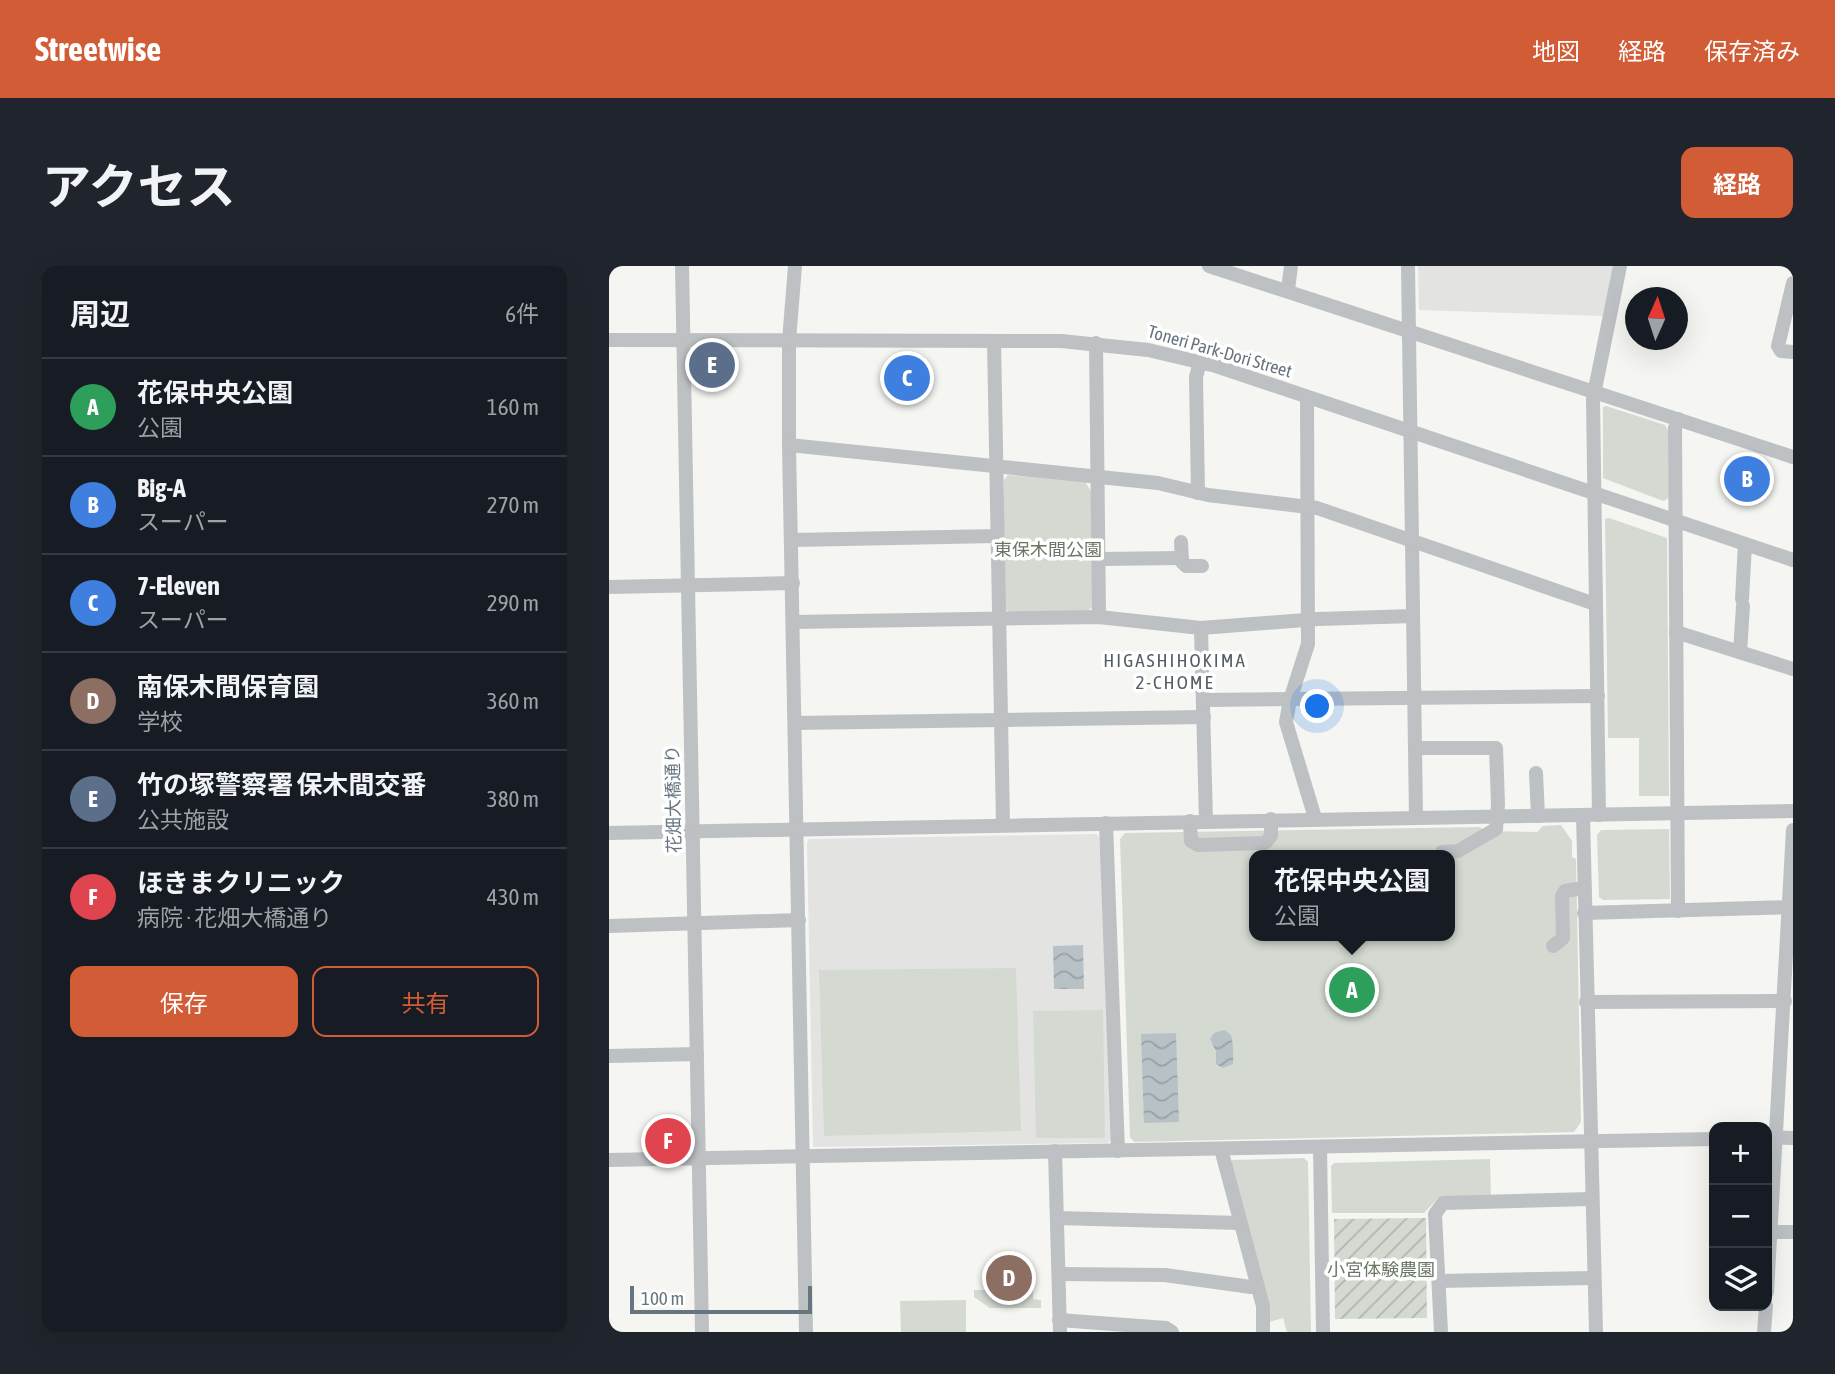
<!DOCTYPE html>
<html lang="ja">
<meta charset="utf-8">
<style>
:root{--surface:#171b24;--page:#20242c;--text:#f1f3f6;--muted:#9ea1a6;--line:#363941;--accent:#d15c36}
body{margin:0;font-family:"Asap Condensed","Noto Sans JP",sans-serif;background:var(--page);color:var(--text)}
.controls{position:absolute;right:21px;bottom:21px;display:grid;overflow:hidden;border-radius:14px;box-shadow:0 7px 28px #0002}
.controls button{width:63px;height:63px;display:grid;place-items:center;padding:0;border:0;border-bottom:2px solid var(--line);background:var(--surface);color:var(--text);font:35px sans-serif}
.compass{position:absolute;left:1016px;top:21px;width:63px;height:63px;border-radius:50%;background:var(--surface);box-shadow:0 7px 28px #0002;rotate:3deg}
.scale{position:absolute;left:21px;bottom:18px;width:182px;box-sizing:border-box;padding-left:7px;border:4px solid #677580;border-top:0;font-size:19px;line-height:24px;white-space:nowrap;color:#677580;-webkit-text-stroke:5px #fff;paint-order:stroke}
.you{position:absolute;left:709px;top:441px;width:24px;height:24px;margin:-18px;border:5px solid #fff;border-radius:50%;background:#1a73e8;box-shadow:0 0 0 10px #1a73e833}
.badge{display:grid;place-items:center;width:46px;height:46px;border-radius:50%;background:var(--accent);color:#fff;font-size:23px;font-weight:700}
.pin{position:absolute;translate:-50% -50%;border:4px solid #fff;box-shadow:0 2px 7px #0006}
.popup{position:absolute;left:640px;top:584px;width:206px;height:91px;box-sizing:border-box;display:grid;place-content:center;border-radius:14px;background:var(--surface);filter:drop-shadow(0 2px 5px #0005);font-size:23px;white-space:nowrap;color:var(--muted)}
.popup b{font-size:26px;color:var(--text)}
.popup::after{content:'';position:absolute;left:50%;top:100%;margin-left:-14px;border:14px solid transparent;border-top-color:var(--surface)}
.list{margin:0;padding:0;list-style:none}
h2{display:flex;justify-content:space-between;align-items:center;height:91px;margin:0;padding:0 28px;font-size:30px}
h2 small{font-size:23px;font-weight:400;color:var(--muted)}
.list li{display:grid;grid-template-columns:46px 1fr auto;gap:21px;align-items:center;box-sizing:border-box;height:98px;padding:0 28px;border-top:2px solid var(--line)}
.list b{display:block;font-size:26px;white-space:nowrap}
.list p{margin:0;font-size:23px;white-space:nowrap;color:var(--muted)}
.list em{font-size:23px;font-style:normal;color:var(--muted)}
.actions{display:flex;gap:14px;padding:21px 28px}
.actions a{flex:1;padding:16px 0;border:2px solid var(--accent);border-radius:14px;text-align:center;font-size:24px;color:var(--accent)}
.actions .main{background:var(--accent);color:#fff}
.icon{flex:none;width:38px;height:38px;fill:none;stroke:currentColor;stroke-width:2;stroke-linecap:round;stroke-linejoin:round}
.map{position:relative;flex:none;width:1184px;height:1066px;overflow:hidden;border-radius:14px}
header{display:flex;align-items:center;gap:42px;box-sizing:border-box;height:98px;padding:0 35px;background:var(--accent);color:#fff}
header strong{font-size:33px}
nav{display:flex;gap:38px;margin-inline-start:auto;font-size:24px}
.intro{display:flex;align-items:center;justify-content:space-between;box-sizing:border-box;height:168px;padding:0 42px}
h1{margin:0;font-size:49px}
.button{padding:18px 32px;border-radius:14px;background:var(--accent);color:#fff;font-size:24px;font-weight:700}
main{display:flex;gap:42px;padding:0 42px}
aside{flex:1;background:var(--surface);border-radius:14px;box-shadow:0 7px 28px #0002}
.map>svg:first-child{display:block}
</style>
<header>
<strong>Streetwise</strong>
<nav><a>地図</a><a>経路</a><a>保存済み</a></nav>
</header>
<div class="intro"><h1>アクセス</h1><a class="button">経路</a></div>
<main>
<aside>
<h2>周辺<small>6件</small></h2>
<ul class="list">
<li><span class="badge" style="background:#2e9e5b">A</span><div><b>花保中央公園</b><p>公園</p></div><em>160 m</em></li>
<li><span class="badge" style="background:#3f7fe0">B</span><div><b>Big-A</b><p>スーパー</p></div><em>270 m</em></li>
<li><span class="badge" style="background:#3f7fe0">C</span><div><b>7-Eleven</b><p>スーパー</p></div><em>290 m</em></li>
<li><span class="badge" style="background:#8d6e63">D</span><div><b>南保木間保育園</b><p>学校</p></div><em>360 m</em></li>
<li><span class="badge" style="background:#5c6f8a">E</span><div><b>竹の塚警察署 保木間交番</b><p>公共施設</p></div><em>380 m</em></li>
<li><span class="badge" style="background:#e0444e">F</span><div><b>ほきまクリニック</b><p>病院 · 花畑大橋通り</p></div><em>430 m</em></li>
</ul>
<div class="actions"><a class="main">保存</a><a>共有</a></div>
</aside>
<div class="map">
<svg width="1184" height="1066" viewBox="0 0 1184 1066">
<defs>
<pattern id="garden-furrows" width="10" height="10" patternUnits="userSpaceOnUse" patternTransform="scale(1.75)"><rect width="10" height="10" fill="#d4dad2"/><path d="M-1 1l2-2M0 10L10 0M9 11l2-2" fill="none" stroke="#b0b5b0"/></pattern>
<pattern id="water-waves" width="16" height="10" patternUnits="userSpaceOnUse" patternTransform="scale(1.75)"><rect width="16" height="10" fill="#b8c1c6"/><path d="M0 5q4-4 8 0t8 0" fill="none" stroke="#99a1a6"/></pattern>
</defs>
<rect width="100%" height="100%" fill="#f5f5f2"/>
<g fill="#e3e4e2">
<polygon points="809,0 1006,0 995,50 810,44"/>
<polygon points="487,568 491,572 502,874 498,877 204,881 198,577 200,573"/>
</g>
<g fill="#d4dad2" fill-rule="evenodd">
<polygon points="997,140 1056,159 1059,164 1060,232 1054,235 994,212 994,141"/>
<polygon points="399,209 476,216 482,225 484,340 478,346 400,346 395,342 395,214"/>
<polygon points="1000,252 1058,272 1060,530 1030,530 1030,472 999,472 996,253"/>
<path d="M952,559L963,575V591L967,593L972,856L965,866L525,876L521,871L511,573L516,567L871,561L876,565L928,566L934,560ZM645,589H841V670H645Z"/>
<polygon points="1060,563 1061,633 994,634 990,631 988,569 992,564"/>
<polygon points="407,702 412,865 215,870 210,704"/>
<polygon points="494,744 496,872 427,872 424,745"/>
<polygon points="695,892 699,896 702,1066 678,1066 674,1052 660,1056 619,905 623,894"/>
<polygon points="881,893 882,931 829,932 815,947 723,947 722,900 725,897"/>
<polygon points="365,1024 424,1024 424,1033 432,1034 432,1042 381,1042 365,1031"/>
<polygon points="357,1034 357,1066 292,1066 291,1035"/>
</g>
<polygon fill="url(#garden-furrows)" points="817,952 818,1052 726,1053 725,953"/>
<g fill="url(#water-waves)">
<polygon points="474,679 475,723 445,723 444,680"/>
<path d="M616,764L622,769C624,774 625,793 624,798L614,802L607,798V785L601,773L605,767Z"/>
<polygon points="567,767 570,856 535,857 532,768"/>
</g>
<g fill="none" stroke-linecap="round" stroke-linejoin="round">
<g stroke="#bdc1c4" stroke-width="14">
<polyline points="73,0 93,1066"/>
<polyline points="186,0 180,75 180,179 197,1066"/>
<polyline points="600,0 1184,191"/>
<polyline points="799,0 807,552"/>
<polyline points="1184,17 1169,80 1172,85 1184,86"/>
<polyline points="679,24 682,0"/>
<polyline points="0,74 452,75 539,84 607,100 1184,294"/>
<polyline points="385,75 394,559"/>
<polyline points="487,77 490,351"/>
<polyline points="698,131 699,378 681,434 677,456 706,552"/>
<polyline points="180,179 549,217 599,229 708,242 986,338"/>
<polyline points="589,227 587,111 591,96"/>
<polyline points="183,274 388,270"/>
<polyline points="572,276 573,296 577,300 593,300"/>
<polyline points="490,293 573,292"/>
<polyline points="0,321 184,317"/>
<polyline points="1133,333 1136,278"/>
<polyline points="185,356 490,351 592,362 709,353 804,350"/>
<polyline points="592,362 597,555"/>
<polyline points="1067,366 1184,403"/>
<polyline points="1131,386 1134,340"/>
<polyline points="595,434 989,430"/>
<polyline points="186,457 595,451"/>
<polyline points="806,482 887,482 889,538 887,563 849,585 833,586"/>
<polyline points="927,507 929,550"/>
<polyline points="974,549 987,1066"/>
<polyline points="990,549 984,133 1011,0"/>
<polyline points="581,555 582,575 589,579 656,577 662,570 662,553"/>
<polyline points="497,557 509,885"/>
<polyline points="0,567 1184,545"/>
<polyline points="1069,645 1066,162 1069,153"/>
<polyline points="975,647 1184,641"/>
<polyline points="0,660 190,654"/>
<polyline points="944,680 954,672 953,630 956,625 975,622"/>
<polyline points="977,736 1176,735"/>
<polyline points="0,790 88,788"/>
<polyline points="1158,871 1184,872"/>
<polyline points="711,881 714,1066"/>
<polyline points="612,883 654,1040 654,1066"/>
<polyline points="446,885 451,1066"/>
<polyline points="0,894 1105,873"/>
<polyline points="449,952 631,957"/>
<polyline points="1162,966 1184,966"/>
<polyline points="451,1008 556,1009 642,1021 648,1019"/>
<polyline points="830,1015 985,1012"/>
<polyline points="1158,1026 1184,564"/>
<polyline points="450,1054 557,1062 563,1066"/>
<polyline points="832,1066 826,948 834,937 983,933"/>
<polyline points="1155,1066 1157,1040"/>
</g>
</g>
<g text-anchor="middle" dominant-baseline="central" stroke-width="7" stroke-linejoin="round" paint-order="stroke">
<g font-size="18" fill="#677580" stroke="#fff">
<text transform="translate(611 85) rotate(16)">Toneri Park-Dori Street</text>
<text transform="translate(64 533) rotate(-91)">花畑大橋通り</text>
</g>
<g font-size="18" fill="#697865" stroke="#fff">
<text x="439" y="283">東保木間公園</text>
<text x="772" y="1003">小宮体験農園</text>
</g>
<g font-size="19" letter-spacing="2" fill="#545e66" stroke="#fff">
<text x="566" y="394">HIGASHIHOKIMA<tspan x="566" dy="22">2-CHOME</tspan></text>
</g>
</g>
</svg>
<div class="controls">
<button>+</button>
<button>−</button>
<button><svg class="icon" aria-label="layers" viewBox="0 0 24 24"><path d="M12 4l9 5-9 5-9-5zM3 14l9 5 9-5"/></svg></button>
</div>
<svg class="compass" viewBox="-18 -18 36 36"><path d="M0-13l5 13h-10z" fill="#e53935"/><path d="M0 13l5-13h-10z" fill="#9ea1a6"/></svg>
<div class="scale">100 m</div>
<div class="you"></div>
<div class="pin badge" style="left:743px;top:724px;background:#2e9e5b">A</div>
<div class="popup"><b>花保中央公園</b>公園</div>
<div class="pin badge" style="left:1138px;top:213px;background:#3f7fe0">B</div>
<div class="pin badge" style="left:298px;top:112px;background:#3f7fe0">C</div>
<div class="pin badge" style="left:400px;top:1012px;background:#8d6e63">D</div>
<div class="pin badge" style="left:103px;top:99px;background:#5c6f8a">E</div>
<div class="pin badge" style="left:59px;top:875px;background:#e0444e">F</div>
</div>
</main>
